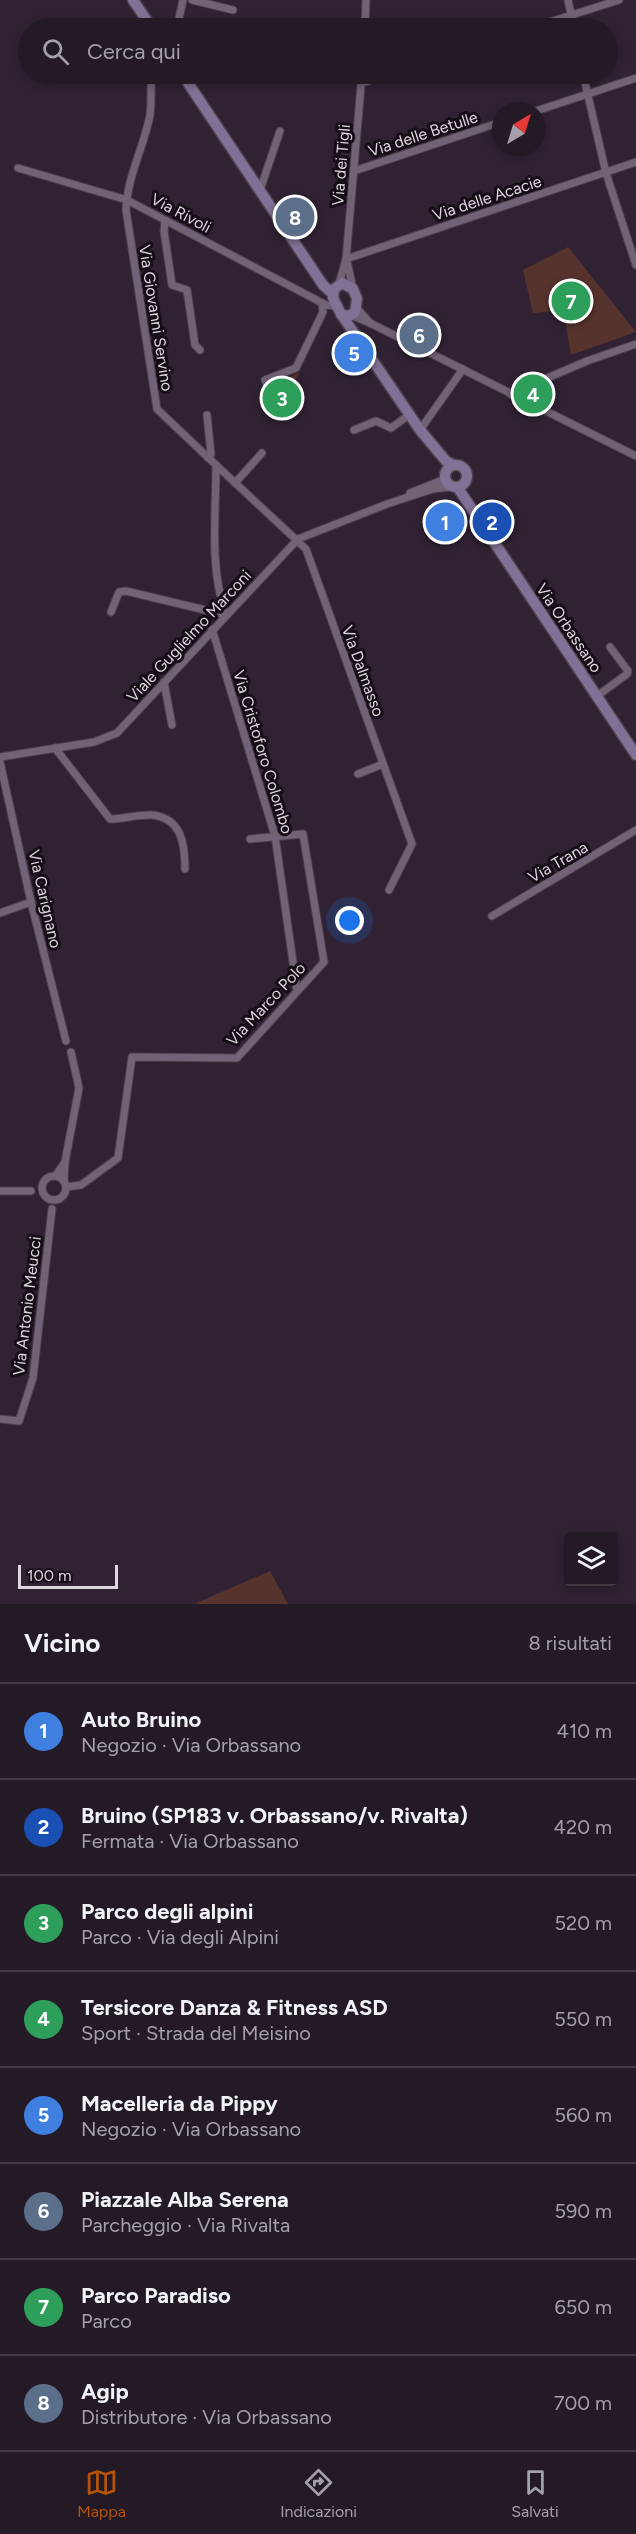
<!DOCTYPE html>
<html lang="it">
<meta charset="utf-8">
<style>
:root{--surface:#241a26;--page:#2c232e;--text:#f1f3f6;--muted:#a3a1a7;--line:#413843;--accent:#b45309}
body{margin:0;font-family:Figtree,sans-serif;background:var(--page);color:var(--text)}
.controls{position:absolute;right:18px;bottom:18px;display:grid;overflow:hidden;border-radius:6px;box-shadow:0 3px 9px #0003}
.controls button{width:54px;height:54px;display:grid;place-items:center;padding:0;border:0;border-bottom:2px solid var(--line);background:var(--surface);color:var(--text);font:30px sans-serif}
.compass{position:absolute;left:492px;top:102px;width:54px;height:54px;border-radius:50%;background:var(--surface);box-shadow:0 3px 9px #0003;rotate:38deg}
.scale{position:absolute;left:18px;bottom:15px;width:100px;box-sizing:border-box;padding-left:6px;border:3px solid #dfd5e0;border-top:0;font-size:16px;line-height:21px;white-space:nowrap;color:#dfd5e0;-webkit-text-stroke:4px #150e16;paint-order:stroke}
.you{position:absolute;left:350px;top:921px;width:21px;height:21px;margin:-15px;border:4px solid #fff;border-radius:50%;background:#1a73e8;box-shadow:0 0 0 9px #1a73e833}
.badge{display:grid;place-items:center;width:39px;height:39px;border-radius:50%;background:var(--accent);color:#fff;font-size:20px;font-weight:700}
.pin{position:absolute;translate:-50% -50%;border:3px solid #fff;box-shadow:0 2px 6px #0006}
.list{margin:0;padding:0;list-style:none}
h2{display:flex;justify-content:space-between;align-items:center;height:78px;margin:0;padding:0 24px;font-size:26px}
h2 small{font-size:20px;font-weight:400;color:var(--muted)}
.list li{display:grid;grid-template-columns:39px 1fr auto;gap:18px;align-items:center;box-sizing:border-box;height:96px;padding:0 24px;border-top:2px solid var(--line)}
.list b{display:block;font-size:22px;white-space:nowrap}
.list p{margin:0;font-size:20px;white-space:nowrap;color:var(--muted)}
.list em{font-size:20px;font-style:normal;color:var(--muted)}
.icon{flex:none;width:33px;height:33px;fill:none;stroke:currentColor;stroke-width:2;stroke-linecap:round;stroke-linejoin:round}
.map{position:relative;flex:none;width:636px;height:1604px;overflow:hidden}
.search{position:absolute;background:var(--surface);box-shadow:0 3px 9px #0003;left:18px;right:18px;top:18px;height:66px;display:flex;align-items:center;gap:15px;box-sizing:border-box;padding:0 21px;border-radius:33px;color:var(--muted);font-size:22px}
.sheet{height:846px;background:var(--surface)}
nav{display:flex;justify-content:space-around;align-items:center;box-sizing:border-box;height:84px;border-top:2px solid var(--line);background:var(--surface);font-size:16px;color:var(--muted)}
nav a{display:grid;justify-items:center;gap:3px}
nav .on{color:var(--accent)}
.map>svg:first-child{display:block}
</style>
<div class="map">
<svg width="636" height="1604" viewBox="0 0 636 1604">
<rect width="100%" height="100%" fill="#302233"/>
<g fill="#57332e">
<polygon points="568,247 636,332 571,355 563,310 533,313 523,270"/>
<polygon points="299,373 281,411 272,385"/>
<polygon points="270,1571 288,1604 194,1604"/>
</g>
<g fill="none" stroke-linecap="round" stroke-linejoin="round">
<g stroke="#4c404d" stroke-width="9">
<g id="minor">
<polyline points="192,0 233,10"/>
<polyline points="568,0 574,28"/>
<polyline points="177,28 183,0"/>
<polyline points="365,28 366,0"/>
<polyline points="531,28 619,0"/>
<path d="M152,74C150,87 152,102 150,115C144,147 127,177 126,210L157,409L216,465C216,515 209,568 226,615"/>
<polyline points="583,74 606,173 636,265"/>
<polyline points="362,83 391,74"/>
<polyline points="536,111 636,78"/>
<polyline points="18,168 127,200 326,305 335,306"/>
<polyline points="354,171 501,122"/>
<polyline points="260,190 280,131"/>
<polyline points="165,221 164,231 172,285 187,290 195,345 200,350"/>
<polyline points="346,259 636,162"/>
<polyline points="347,261 353,289"/>
<polyline points="339,284 346,259 362,74"/>
<polyline points="351,315 370,323 356,307"/>
<polyline points="370,323 636,456"/>
<polyline points="510,394 587,361 636,344"/>
<polyline points="275,406 265,380 296,368 323,312 322,303"/>
<polyline points="207,415 211,454 208,458"/>
<polyline points="354,430 376,421 391,428 409,415"/>
<polyline points="420,430 463,369"/>
<polyline points="216,465 306,549 412,844 389,890"/>
<polyline points="235,483 262,453"/>
<polyline points="410,493 445,479"/>
<polyline points="111,612 119,592 126,591 226,615"/>
<polyline points="212,629 275,836 297,990"/>
<polyline points="164,682 172,725"/>
<polyline points="597,696 627,674 628,671 610,647"/>
<path d="M55,748L110,819C124,819 138,814 152,815C182,818 185,845 185,869"/>
<polyline points="0,757 94,742 117,733 298,539 387,504 433,489 450,487"/>
<polyline points="0,762 31,902 66,1041"/>
<polyline points="358,774 383,764"/>
<polyline points="0,913 31,902"/>
<polyline points="492,916 636,830"/>
<polyline points="65,1162 79,1088 71,1052"/>
<polyline points="56,1175 65,1162 64,1180"/>
<circle cx="54" cy="1188" r="12"/>
<polyline points="66,1187 81,1185 118,1158 132,1057 237,1058 324,962 303,834 250,839"/>
<polyline points="0,1191 31,1191"/>
<polyline points="0,1419 19,1421 33,1378 52,1209"/>
</g>
</g>
<g stroke="#4c404d" stroke-width="13">
<g id="secondary">
<polyline points="133,0 152,28"/>
<polyline points="182,74 323,285 332,293"/>
<polygon points="342,283 353,289 357,299 355,312 349,316 341,314 333,298 334,289"/>
<polyline points="341,314 420,430 446,461 453,465"/>
<circle cx="456" cy="476" r="11"/>
<polyline points="458,488 636,755"/>
</g>
</g>
<use href="#minor" stroke="#726275" stroke-width="7"/>
<use href="#secondary" stroke="#807295" stroke-width="10"/>
</g>
<g text-anchor="middle" dominant-baseline="central" stroke-width="6" stroke-linejoin="round" paint-order="stroke">
<g font-size="16" fill="#dfd5e0" stroke="#150e16">
<text transform="translate(423 134) rotate(-18)">Via delle Betulle</text>
<text transform="translate(341 165) rotate(-85)">Via dei Tigli</text>
<text transform="translate(487 198) rotate(-18)">Via delle Acacie</text>
<text transform="translate(181 213) rotate(28)">Via Rivoli</text>
<text transform="translate(156 318) rotate(81)">Via Giovanni Servino</text>
<text transform="translate(569 628) rotate(56)">Via Orbassano</text>
<text transform="translate(189 636) rotate(-47)">Viale Guglielmo Marconi</text>
<text transform="translate(363 671) rotate(70)">Via Dalmasso</text>
<text transform="translate(263 752) rotate(73)">Via Cristoforo Colombo</text>
<text transform="translate(558 862) rotate(-30)">Via Trana</text>
<text transform="translate(45 899) rotate(77)">Via Carignano</text>
<text transform="translate(266 1004) rotate(-47)">Via Marco Polo</text>
<text transform="translate(27 1306) rotate(-83)">Via Antonio Meucci</text>
</g>
</g>
</svg>
<div class="controls">
<button><svg class="icon" aria-label="layers" viewBox="0 0 24 24"><path d="M12 4l9 5-9 5-9-5zM3 14l9 5 9-5"/></svg></button>
</div>
<svg class="compass" viewBox="-18 -18 36 36"><path d="M0-13l5 13h-10z" fill="#e53935"/><path d="M0 13l5-13h-10z" fill="#a3a1a7"/></svg>
<div class="scale">100 m</div>
<div class="you"></div>
<div class="pin badge" style="left:445px;top:522px;background:#3f7fe0">1</div>
<div class="pin badge" style="left:492px;top:522px;background:#1a4fb4">2</div>
<div class="pin badge" style="left:282px;top:398px;background:#2e9e5b">3</div>
<div class="pin badge" style="left:533px;top:394px;background:#2e9e5b">4</div>
<div class="pin badge" style="left:354px;top:353px;background:#3f7fe0">5</div>
<div class="pin badge" style="left:419px;top:335px;background:#5c6f8a">6</div>
<div class="pin badge" style="left:571px;top:301px;background:#2e9e5b">7</div>
<div class="pin badge" style="left:295px;top:217px;background:#5c6f8a">8</div>
<div class="search"><svg class="icon" aria-label="search" viewBox="0 0 24 24"><circle cx="10" cy="10" r="6"/><path d="M15 15l6 6"/></svg>Cerca qui</div>
</div>
<section class="sheet">
<h2>Vicino<small>8 risultati</small></h2>
<ul class="list">
<li><span class="badge" style="background:#3f7fe0">1</span><div><b>Auto Bruino</b><p>Negozio · Via Orbassano</p></div><em>410 m</em></li>
<li><span class="badge" style="background:#1a4fb4">2</span><div><b>Bruino (SP183 v. Orbassano/v. Rivalta)</b><p>Fermata · Via Orbassano</p></div><em>420 m</em></li>
<li><span class="badge" style="background:#2e9e5b">3</span><div><b>Parco degli alpini</b><p>Parco · Via degli Alpini</p></div><em>520 m</em></li>
<li><span class="badge" style="background:#2e9e5b">4</span><div><b>Tersicore Danza &amp; Fitness ASD</b><p>Sport · Strada del Meisino</p></div><em>550 m</em></li>
<li><span class="badge" style="background:#3f7fe0">5</span><div><b>Macelleria da Pippy</b><p>Negozio · Via Orbassano</p></div><em>560 m</em></li>
<li><span class="badge" style="background:#5c6f8a">6</span><div><b>Piazzale Alba Serena</b><p>Parcheggio · Via Rivalta</p></div><em>590 m</em></li>
<li><span class="badge" style="background:#2e9e5b">7</span><div><b>Parco Paradiso</b><p>Parco</p></div><em>650 m</em></li>
<li><span class="badge" style="background:#5c6f8a">8</span><div><b>Agip</b><p>Distributore · Via Orbassano</p></div><em>700 m</em></li>
</ul>
</section>
<nav>
<a class="on"><svg class="icon" aria-label="map" viewBox="0 0 24 24"><path d="M3 6l6-2 6 2 6-2v14l-6 2-6-2-6 2zM9 4v14M15 6v14"/></svg>Mappa</a>
<a><svg class="icon" aria-label="directions" viewBox="0 0 24 24"><path d="M12 3l9 9-9 9-9-9zM9 14v-3h6M13 9l2 2-2 2"/></svg>Indicazioni</a>
<a><svg class="icon" aria-label="saved" viewBox="0 0 24 24"><path d="M7 4h10v16l-5-4-5 4z"/></svg>Salvati</a>
</nav>
